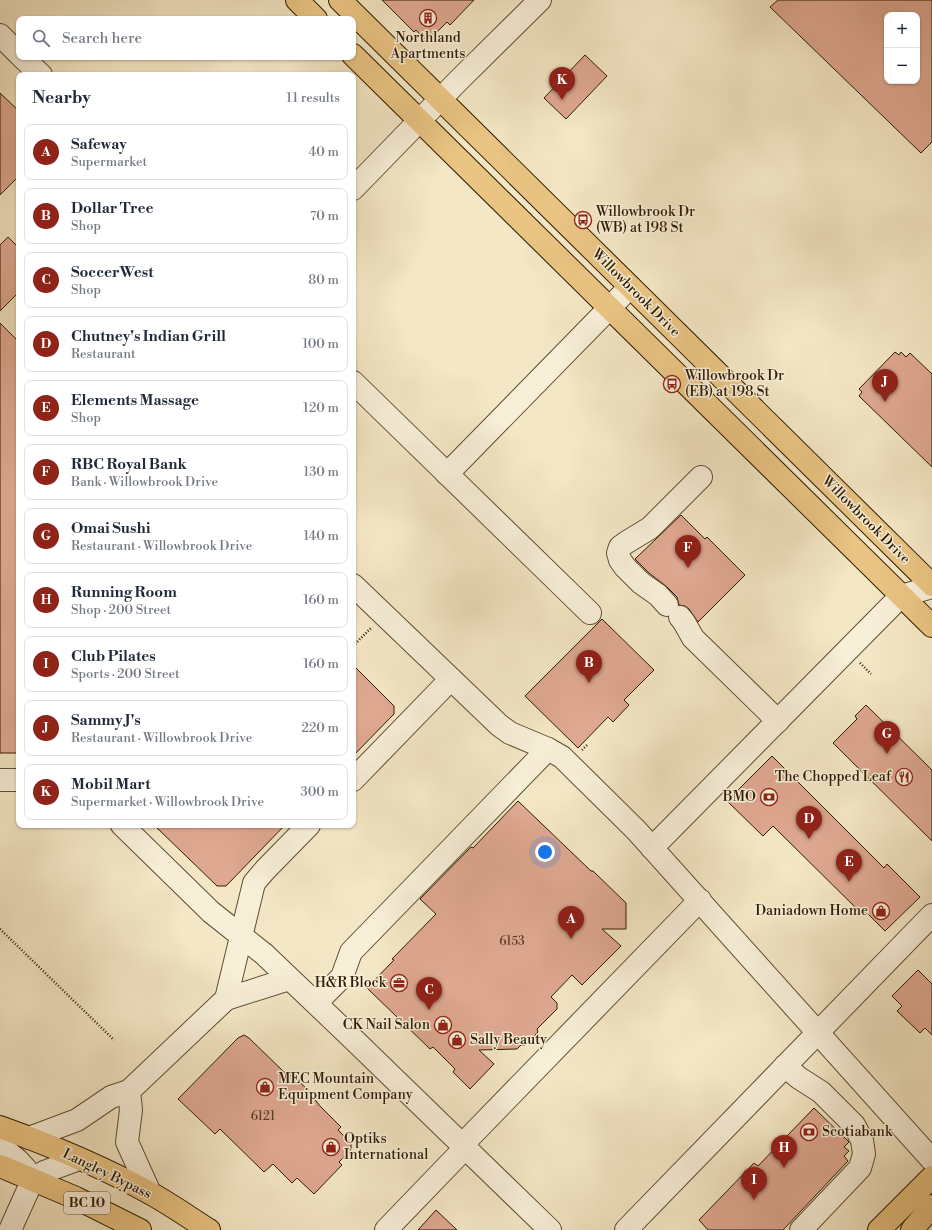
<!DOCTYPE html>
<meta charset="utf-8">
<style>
:root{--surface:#fff;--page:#f2f2f3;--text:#1f2937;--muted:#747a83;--line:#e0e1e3;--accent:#8f2418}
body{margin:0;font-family:"Libre Bodoni",serif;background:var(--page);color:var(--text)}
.controls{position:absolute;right:12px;top:12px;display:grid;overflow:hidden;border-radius:8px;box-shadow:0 1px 3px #0004}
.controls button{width:36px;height:36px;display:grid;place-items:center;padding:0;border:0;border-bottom:1px solid var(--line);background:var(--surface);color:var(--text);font:20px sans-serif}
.you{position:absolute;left:545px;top:852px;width:14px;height:14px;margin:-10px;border:3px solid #fff;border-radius:50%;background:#1a73e8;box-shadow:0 0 0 6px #1a73e833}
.badge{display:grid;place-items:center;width:26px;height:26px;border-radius:50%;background:var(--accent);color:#fff;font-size:13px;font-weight:700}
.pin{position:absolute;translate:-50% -33px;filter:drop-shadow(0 1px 2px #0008)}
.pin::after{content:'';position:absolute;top:21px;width:14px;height:12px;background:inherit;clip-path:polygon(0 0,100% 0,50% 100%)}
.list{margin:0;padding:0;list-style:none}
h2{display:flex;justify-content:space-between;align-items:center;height:52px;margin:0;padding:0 16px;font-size:17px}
h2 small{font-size:13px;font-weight:400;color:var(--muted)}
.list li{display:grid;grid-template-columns:26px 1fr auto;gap:12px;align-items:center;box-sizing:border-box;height:56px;margin:0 8px 8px;padding:0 8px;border:1px solid var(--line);border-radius:8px}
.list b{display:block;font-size:15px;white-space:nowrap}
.list p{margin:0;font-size:13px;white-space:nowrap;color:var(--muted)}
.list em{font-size:13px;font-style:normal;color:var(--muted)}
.icon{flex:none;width:22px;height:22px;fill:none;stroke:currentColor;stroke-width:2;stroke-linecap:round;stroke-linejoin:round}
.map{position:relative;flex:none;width:932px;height:1230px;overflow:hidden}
.search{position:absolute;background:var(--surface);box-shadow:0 1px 3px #0004;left:16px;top:16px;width:340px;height:44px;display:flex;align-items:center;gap:10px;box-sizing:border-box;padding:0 14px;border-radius:8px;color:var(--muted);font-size:15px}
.panel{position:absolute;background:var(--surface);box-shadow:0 1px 3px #0004;left:16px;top:72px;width:340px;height:756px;border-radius:8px}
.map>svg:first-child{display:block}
</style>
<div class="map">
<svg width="932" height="1230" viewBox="0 0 932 1230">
<rect width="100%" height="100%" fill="#f4e7c5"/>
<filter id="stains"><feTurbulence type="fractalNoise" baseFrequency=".005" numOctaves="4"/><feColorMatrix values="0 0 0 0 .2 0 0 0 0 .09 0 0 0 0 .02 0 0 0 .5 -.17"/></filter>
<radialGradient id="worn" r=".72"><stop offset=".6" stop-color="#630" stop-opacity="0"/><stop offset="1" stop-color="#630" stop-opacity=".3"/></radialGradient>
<g fill="#dfa891" stroke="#2e1b01" fill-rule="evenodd">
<polygon points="382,0 474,0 450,25 447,22 433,36 431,34 425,40 416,30 414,32"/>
<path d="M778,0H932V142L921,153L770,7ZM887,15H917V81H887Z"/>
<polygon points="585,55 607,76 566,119 544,98"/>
<polygon points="0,93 19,111 19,176 0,195"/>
<polygon points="8,237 19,248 19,292 0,311 0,245"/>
<polygon points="0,323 19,342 19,753 0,753"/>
<polygon points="895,352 899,355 901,352 906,357 910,353 932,374 932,467 859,396 862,392 859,389"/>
<polygon points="681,515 705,539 707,537 745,575 698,622 689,609 685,606 679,605 677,597 667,587 649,573 635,559"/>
<polygon points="602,619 654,670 624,700 629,705 613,722 608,717 578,748 525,696"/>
<polygon points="353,665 394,706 394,714 353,756"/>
<polygon points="866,705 932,770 932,841 833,743 857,719 855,716"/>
<polygon points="772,756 884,868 887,864 920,897 885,931 866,912 863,915 773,826 763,836 727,801"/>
<polygon points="518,801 591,871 593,871 626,903 626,929 602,929 621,946 582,985 572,975 551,997 557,1003 557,1009 537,1029 538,1032 525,1045 521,1045 517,1049 479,1050 494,1064 470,1089 453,1072 455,1069 433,1047 430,1049 367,988 394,960 392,959 436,914 420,899 471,847 473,848"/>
<polygon points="154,825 285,825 226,886 217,886"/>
<polygon points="918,970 932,984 932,1035 925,1028 920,1033 897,1011 902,1006 892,996"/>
<polygon points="244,1035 249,1038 284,1072 294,1077 307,1089 320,1106 341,1127 338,1130 351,1143 351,1148 350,1151 339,1162 342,1165 314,1194 297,1178 292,1183 273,1164 264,1172 220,1129 215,1134 178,1099 238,1038"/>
<polygon points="814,1108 849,1142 844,1147 849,1151 844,1156 848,1161 783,1230 708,1230 699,1220 754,1163 758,1166"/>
<polygon points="436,1210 457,1230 418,1230"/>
</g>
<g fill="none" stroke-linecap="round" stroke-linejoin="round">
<g stroke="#604e32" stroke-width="24">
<g id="minor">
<polyline points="0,35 19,54"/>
<polyline points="22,57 41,75"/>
<polyline points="353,189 458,81 540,0"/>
<polyline points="353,382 590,613"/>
<polyline points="447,474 630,287"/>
<polyline points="353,585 499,725 510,733 548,749 562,757 636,830 932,1160"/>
<polyline points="667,605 658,595 641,583 625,567 620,560 618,553 620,547 627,542 650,528 701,477"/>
<polyline points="680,617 684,622 693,638 778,721"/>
<polyline points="0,780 19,780"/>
<polyline points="353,780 451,679"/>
<polyline points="122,825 211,912 264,954 351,1037 550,1230"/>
<polyline points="652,848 901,596 932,587"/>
<polyline points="226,999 254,883 265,870 309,825"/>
<polyline points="316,1003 342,977 351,952 548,749"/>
<polyline points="785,1066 799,1078 821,1092 854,1125 862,1140 864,1154 860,1168 801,1230"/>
<polyline points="129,1091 131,1110 127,1142 150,1193"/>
<polyline points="29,1138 77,1120 111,1097 129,1091 226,999 289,979"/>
<polyline points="462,1145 700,900"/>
<path d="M0,1147C14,1155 24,1165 33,1179"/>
<polyline points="10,1230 33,1179 44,1172 79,1159"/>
<polyline points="386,1230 465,1148"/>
<polyline points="626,1230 932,915"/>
</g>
</g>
<g stroke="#2e1b01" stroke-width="24">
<g id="major">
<polyline points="297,0 316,19"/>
<polyline points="340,0 932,585"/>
<polyline points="353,55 932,626"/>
<polyline points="879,1230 932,1177"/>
<polyline points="912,1230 932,1206"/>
</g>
</g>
<g stroke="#2e1b01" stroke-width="24">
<g id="highway">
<path d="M0,1127C50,1145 103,1167 150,1193C170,1204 190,1218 209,1230"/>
<polyline points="0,1166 76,1198 140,1230"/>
</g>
</g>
<g stroke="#2e1b01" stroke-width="2.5" stroke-dasharray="1 2" stroke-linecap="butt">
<polyline points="353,646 371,628"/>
<polyline points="860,663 871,674"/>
<polyline points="582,750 587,745"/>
<polyline points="0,929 114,1040"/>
</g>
<use href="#minor" stroke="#f8efd9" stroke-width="22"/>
<use href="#major" stroke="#eac482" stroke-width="22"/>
<use href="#highway" stroke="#eac482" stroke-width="22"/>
</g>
<defs>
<g id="building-ring" transform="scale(0.9)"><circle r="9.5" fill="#f8efd9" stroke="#8f2418" stroke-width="1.5"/><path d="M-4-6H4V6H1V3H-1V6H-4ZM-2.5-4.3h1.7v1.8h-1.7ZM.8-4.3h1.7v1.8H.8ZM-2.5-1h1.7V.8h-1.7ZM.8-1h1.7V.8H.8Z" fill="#8f2418"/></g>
<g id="bus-ring" transform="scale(0.9)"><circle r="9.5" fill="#f8efd9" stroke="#8f2418" stroke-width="1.5"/><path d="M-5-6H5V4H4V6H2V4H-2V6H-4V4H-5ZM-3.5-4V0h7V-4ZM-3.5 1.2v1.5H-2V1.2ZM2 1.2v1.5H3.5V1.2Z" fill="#8f2418"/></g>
<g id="restaurant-ring" transform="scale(0.9)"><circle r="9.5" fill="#f8efd9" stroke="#8f2418" stroke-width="1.5"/><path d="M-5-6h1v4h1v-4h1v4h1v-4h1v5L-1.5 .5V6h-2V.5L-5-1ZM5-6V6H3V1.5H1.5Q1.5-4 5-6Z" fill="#8f2418"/></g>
<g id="bank-ring" transform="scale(0.9)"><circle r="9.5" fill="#f8efd9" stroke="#8f2418" stroke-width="1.5"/><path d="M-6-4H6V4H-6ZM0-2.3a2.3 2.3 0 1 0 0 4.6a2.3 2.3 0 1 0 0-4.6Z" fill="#8f2418"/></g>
<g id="shop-ring" transform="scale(0.9)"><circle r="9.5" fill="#f8efd9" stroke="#8f2418" stroke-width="1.5"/><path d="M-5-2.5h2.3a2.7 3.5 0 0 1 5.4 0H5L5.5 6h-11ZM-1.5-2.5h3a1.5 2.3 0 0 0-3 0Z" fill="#8f2418"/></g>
<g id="office-ring" transform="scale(0.9)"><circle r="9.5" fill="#f8efd9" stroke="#8f2418" stroke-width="1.5"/><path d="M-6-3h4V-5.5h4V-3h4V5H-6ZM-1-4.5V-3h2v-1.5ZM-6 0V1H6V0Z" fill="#8f2418"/></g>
</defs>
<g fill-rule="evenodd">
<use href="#building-ring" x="428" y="18"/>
<use href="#bus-ring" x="583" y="220"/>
<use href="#bus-ring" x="672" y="384"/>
<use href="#restaurant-ring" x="904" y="777"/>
<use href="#bank-ring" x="769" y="797"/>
<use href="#shop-ring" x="881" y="911"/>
<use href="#office-ring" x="399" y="983"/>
<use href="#shop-ring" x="443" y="1025"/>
<use href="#shop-ring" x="457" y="1040"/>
<use href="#shop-ring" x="265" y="1087"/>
<use href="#bank-ring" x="809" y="1132"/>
<use href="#shop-ring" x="331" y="1147"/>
</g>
<g text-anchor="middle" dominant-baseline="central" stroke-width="3" stroke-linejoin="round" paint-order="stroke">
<g font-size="12" fill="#5a3e25">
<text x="512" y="941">6153</text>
<text x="263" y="1116">6121</text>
</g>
<rect fill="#f8efd9" stroke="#6b5b42" stroke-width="1" x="64" y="1192" width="46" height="22" rx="3"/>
<g font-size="13" font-weight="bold" fill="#2e1b01">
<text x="87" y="1203">BC 10</text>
</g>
<g font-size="14" fill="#2e1b01" stroke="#f8efd9" text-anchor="start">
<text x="428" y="38" text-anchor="middle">Northland<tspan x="428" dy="16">Apartments</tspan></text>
<text x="596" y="212">Willowbrook Dr<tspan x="596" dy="16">(WB) at 198 St</tspan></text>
<text x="685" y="376">Willowbrook Dr<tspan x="685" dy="16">(EB) at 198 St</tspan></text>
<text x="891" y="777" text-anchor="end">The Chopped Leaf</text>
<text x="756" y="797" text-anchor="end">BMO</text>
<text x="868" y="911" text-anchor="end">Daniadown Home</text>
<text x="386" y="983" text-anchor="end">H&amp;R Block</text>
<text x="430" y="1025" text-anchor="end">CK Nail Salon</text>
<text x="470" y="1040">Sally Beauty</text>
<text x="278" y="1079">MEC Mountain<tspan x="278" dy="16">Equipment Company</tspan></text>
<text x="822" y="1132">Scotiabank</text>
<text x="344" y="1139">Optiks<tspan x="344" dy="16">International</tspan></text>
</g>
<g font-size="14" fill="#2e1b01" stroke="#f8efd9">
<text transform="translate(636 293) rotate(45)">Willowbrook Drive</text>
<text transform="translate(866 520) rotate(45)">Willowbrook Drive</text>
<text transform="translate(107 1174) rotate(26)">Langley Bypass</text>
</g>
</g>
<rect width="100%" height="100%" filter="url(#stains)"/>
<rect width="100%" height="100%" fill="url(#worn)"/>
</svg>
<div class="controls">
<button>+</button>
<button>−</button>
</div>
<div class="you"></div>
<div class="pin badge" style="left:571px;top:939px">A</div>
<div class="pin badge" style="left:589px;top:683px">B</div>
<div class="pin badge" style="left:429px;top:1010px">C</div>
<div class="pin badge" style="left:809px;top:839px">D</div>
<div class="pin badge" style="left:849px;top:882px">E</div>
<div class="pin badge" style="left:688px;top:568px">F</div>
<div class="pin badge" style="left:887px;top:754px">G</div>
<div class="pin badge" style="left:784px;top:1168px">H</div>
<div class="pin badge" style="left:754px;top:1200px">I</div>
<div class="pin badge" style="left:885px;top:402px">J</div>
<div class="pin badge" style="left:562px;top:100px">K</div>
<div class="search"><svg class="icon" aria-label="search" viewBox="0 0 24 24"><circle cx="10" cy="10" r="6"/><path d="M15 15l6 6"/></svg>Search here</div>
<section class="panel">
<h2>Nearby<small>11 results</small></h2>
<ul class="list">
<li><span class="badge">A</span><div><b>Safeway</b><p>Supermarket</p></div><em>40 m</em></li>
<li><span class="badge">B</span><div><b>Dollar Tree</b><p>Shop</p></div><em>70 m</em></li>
<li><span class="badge">C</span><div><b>SoccerWest</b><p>Shop</p></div><em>80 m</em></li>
<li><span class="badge">D</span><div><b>Chutney's Indian Grill</b><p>Restaurant</p></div><em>100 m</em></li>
<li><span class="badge">E</span><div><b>Elements Massage</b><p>Shop</p></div><em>120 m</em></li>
<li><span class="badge">F</span><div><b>RBC Royal Bank</b><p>Bank · Willowbrook Drive</p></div><em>130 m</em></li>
<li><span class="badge">G</span><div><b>Omai Sushi</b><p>Restaurant · Willowbrook Drive</p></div><em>140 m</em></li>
<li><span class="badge">H</span><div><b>Running Room</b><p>Shop · 200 Street</p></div><em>160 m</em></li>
<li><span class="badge">I</span><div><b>Club Pilates</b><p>Sports · 200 Street</p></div><em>160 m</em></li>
<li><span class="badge">J</span><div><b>Sammy J's</b><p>Restaurant · Willowbrook Drive</p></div><em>220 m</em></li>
<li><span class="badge">K</span><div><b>Mobil Mart</b><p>Supermarket · Willowbrook Drive</p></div><em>300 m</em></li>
</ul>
</section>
</div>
